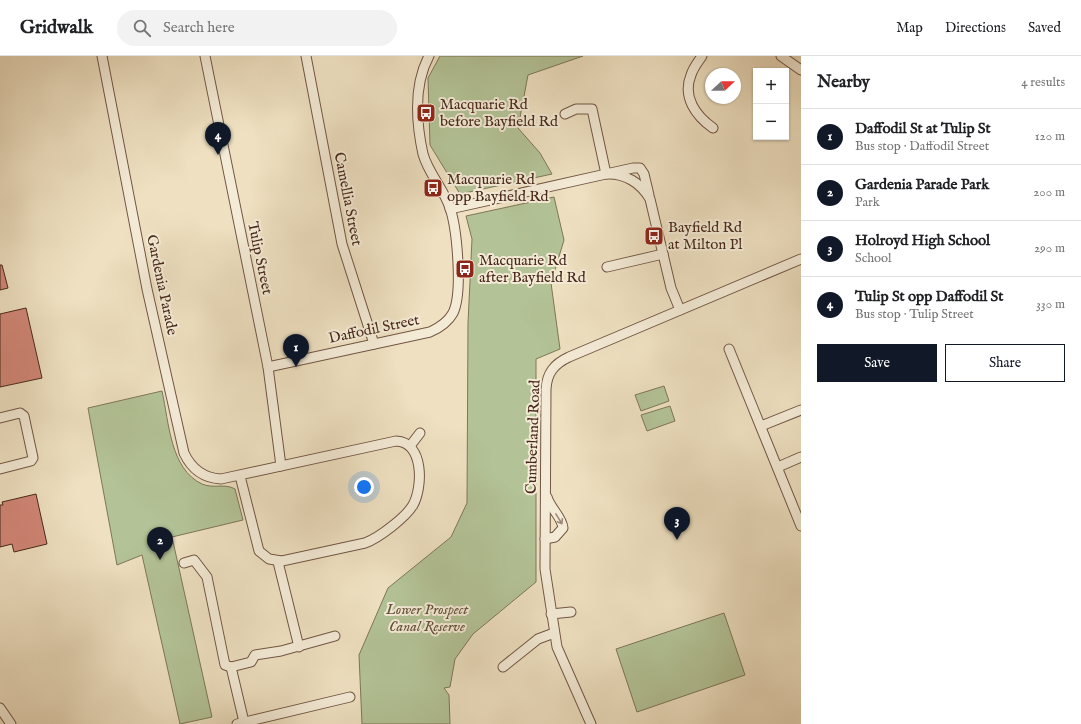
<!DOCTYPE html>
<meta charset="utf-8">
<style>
:root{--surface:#fff;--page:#f2f2f2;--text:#202124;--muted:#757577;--line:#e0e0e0;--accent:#111827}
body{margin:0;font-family:"IM FELL English",serif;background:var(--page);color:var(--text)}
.controls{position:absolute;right:12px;top:12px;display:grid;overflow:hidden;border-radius:0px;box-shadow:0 1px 3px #0004}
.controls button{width:36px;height:36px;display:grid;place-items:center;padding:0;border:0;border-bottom:1px solid var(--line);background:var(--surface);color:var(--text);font:20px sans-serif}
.compass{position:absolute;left:705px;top:12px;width:36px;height:36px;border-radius:50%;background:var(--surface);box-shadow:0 1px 3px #0004;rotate:68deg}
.you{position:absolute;left:364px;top:431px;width:14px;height:14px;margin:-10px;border:3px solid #fff;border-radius:50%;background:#1a73e8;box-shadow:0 0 0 6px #1a73e833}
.badge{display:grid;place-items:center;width:26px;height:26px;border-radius:50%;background:var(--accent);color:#fff;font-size:13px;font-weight:700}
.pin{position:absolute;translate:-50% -33px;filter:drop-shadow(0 1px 2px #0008)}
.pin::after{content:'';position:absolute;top:21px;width:14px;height:12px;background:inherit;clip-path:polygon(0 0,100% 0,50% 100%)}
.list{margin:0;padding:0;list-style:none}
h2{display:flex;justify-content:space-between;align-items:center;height:52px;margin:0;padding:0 16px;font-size:17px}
h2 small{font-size:13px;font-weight:400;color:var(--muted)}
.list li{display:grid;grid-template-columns:26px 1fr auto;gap:12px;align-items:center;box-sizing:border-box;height:56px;padding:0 16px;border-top:1px solid var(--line)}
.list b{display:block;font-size:15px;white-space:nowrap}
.list p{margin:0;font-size:13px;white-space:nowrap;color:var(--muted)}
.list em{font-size:13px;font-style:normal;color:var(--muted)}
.actions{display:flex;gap:8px;padding:12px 16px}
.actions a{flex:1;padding:9px 0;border:1px solid var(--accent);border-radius:0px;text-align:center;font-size:14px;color:var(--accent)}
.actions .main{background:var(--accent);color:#fff}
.icon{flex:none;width:22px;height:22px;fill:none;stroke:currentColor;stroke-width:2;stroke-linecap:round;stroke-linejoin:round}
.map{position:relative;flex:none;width:801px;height:668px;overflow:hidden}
header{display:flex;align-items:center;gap:24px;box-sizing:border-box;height:56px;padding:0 20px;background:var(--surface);border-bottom:1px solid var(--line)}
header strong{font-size:19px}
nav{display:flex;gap:22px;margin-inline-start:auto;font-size:14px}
.search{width:280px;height:36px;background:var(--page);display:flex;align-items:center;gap:10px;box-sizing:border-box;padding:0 14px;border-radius:22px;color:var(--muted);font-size:15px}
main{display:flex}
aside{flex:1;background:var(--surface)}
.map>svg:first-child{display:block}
</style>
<header>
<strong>Gridwalk</strong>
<div class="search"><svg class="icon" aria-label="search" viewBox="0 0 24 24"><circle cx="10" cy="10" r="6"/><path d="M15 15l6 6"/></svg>Search here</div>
<nav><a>Map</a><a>Directions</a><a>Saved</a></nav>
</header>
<main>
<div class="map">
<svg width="801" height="668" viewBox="0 0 801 668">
<rect width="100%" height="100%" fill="#eee0c1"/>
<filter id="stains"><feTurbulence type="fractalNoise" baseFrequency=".005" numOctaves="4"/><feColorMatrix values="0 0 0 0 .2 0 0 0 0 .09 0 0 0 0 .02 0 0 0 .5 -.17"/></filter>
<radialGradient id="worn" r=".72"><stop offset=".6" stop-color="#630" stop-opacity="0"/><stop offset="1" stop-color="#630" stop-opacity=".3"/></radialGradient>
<g fill="#b3c397" stroke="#7e7658">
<polygon points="440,0 583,0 528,19 518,72 540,97 552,118 460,138 430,89 428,22"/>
<polygon points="554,141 564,184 551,227 560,293 536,303 536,526 473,578 455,603 450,631 444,632 449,639 450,668 362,668 359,599 388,532 451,481 467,447 468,267 472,183 466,160"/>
<polygon points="664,330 669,345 641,355 635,339"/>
<path d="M162,335C169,366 170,413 202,428C213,433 225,427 235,433L243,464L172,481L212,661L180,668L142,499L117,509L88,352Z"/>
<polygon points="670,350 675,365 647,375 641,359"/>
<polygon points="724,557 745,619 637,656 616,593"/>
</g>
<g fill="#d28778" stroke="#48281a">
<polygon points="0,209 2,209 8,232 0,234"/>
<polygon points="26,252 42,322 0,331 0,258"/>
<polygon points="36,438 47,488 14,496 12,488 0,491 0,449 3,449 2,446"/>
</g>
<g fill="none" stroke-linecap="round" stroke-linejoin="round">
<g stroke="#725644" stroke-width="11">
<g id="minor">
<path d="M102,0L147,233L184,397C191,412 203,422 221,423L396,385C424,386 423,431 413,449C406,461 379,482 365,487L282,505L269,503L259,495L240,420"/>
<polyline points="205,0 268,311 281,410"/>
<polyline points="306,0 342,188 374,288"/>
<path d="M702,0C698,6 693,12 691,19C682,41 696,60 713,72"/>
<polyline points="781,0 801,14"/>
<polyline points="565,58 576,53 592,53 606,118 633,112 640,112 644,118 649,139"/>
<path d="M450,153L606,118C625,117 641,127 650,143L671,232L680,254"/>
<polyline points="607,211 663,198"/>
<polyline points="729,293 801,470"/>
<path d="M268,311L430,276C439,272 448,266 453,257C463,237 457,173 450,152C444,133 428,117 423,98C416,66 413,30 429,0"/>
<polyline points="0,362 20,357 24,360 33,402 31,405 0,413"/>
<polyline points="761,370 801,354"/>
<polyline points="410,390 420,377"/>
<polyline points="778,411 801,401"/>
<path d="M545,483L555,481L563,472C562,461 550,452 547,441"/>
<polyline points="278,506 299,591"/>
<polyline points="184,507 194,504 207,521 225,609 231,611"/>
<polyline points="551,558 571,556"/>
<polyline points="503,611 538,583 554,577"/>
<polyline points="0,652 11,668"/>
<polyline points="244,666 231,611 251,606 255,599 281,595 335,580"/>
<polyline points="237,668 350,641"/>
<path d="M591,668L557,591L545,513L546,333C547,317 554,308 569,301L801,203"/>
</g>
</g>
<use href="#minor" stroke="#f4ebd7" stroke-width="9"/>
</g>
<defs><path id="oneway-shaft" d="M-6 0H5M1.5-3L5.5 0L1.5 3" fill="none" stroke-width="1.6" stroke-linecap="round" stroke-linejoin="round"/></defs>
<use stroke="#9e8a78" href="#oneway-shaft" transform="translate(559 463) rotate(58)"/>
<defs>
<g id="bus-square" transform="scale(1)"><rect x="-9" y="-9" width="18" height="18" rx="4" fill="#8f2418" stroke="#f4ebd7"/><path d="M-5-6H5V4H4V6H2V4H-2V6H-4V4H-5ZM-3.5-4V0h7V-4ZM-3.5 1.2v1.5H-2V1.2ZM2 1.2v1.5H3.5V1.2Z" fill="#fff"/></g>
</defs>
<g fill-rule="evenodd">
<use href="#bus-square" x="426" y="57"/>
<use href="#bus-square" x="433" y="132"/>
<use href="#bus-square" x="654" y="180"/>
<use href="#bus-square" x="465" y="213"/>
</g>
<g text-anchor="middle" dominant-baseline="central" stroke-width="4" stroke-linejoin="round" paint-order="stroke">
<g font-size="15" fill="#48281a" stroke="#f4ebd7" text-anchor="start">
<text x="440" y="48">Macquarie Rd<tspan x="440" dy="17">before Bayfield Rd</tspan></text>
<text x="447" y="123">Macquarie Rd<tspan x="447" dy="17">opp Bayfield Rd</tspan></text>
<text x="668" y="171">Bayfield Rd<tspan x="668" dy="17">at Milton Pl</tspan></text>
<text x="479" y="204">Macquarie Rd<tspan x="479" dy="17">after Bayfield Rd</tspan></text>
</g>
<g font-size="15" fill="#48281a" stroke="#f4ebd7">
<text transform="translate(348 143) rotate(79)">Camellia Street</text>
<text transform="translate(260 202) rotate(78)">Tulip Street</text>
<text transform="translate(162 229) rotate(78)">Gardenia Parade</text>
<text transform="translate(374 273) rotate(-12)">Daffodil Street</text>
<text transform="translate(533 381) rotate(-88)">Cumberland Road</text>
</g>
<g font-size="15" font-style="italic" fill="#634f39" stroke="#f4ebd7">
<text x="427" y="553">Lower Prospect<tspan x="427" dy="17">Canal Reserve</tspan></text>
</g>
</g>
<rect width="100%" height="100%" filter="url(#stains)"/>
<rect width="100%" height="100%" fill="url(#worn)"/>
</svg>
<div class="controls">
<button>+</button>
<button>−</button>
</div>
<svg class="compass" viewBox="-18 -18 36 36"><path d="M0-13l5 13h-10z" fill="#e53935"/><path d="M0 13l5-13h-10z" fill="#757577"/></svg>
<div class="you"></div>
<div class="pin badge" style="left:296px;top:311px">1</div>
<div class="pin badge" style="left:160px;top:504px">2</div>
<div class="pin badge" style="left:677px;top:484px">3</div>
<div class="pin badge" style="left:218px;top:99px">4</div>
</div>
<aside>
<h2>Nearby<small>4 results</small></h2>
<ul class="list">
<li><span class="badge">1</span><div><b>Daffodil St at Tulip St</b><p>Bus stop · Daffodil Street</p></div><em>120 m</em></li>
<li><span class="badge">2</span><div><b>Gardenia Parade Park</b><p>Park</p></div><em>200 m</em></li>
<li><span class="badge">3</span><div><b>Holroyd High School</b><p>School</p></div><em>290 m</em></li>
<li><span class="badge">4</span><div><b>Tulip St opp Daffodil St</b><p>Bus stop · Tulip Street</p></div><em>330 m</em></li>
</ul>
<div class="actions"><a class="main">Save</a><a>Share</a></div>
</aside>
</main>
